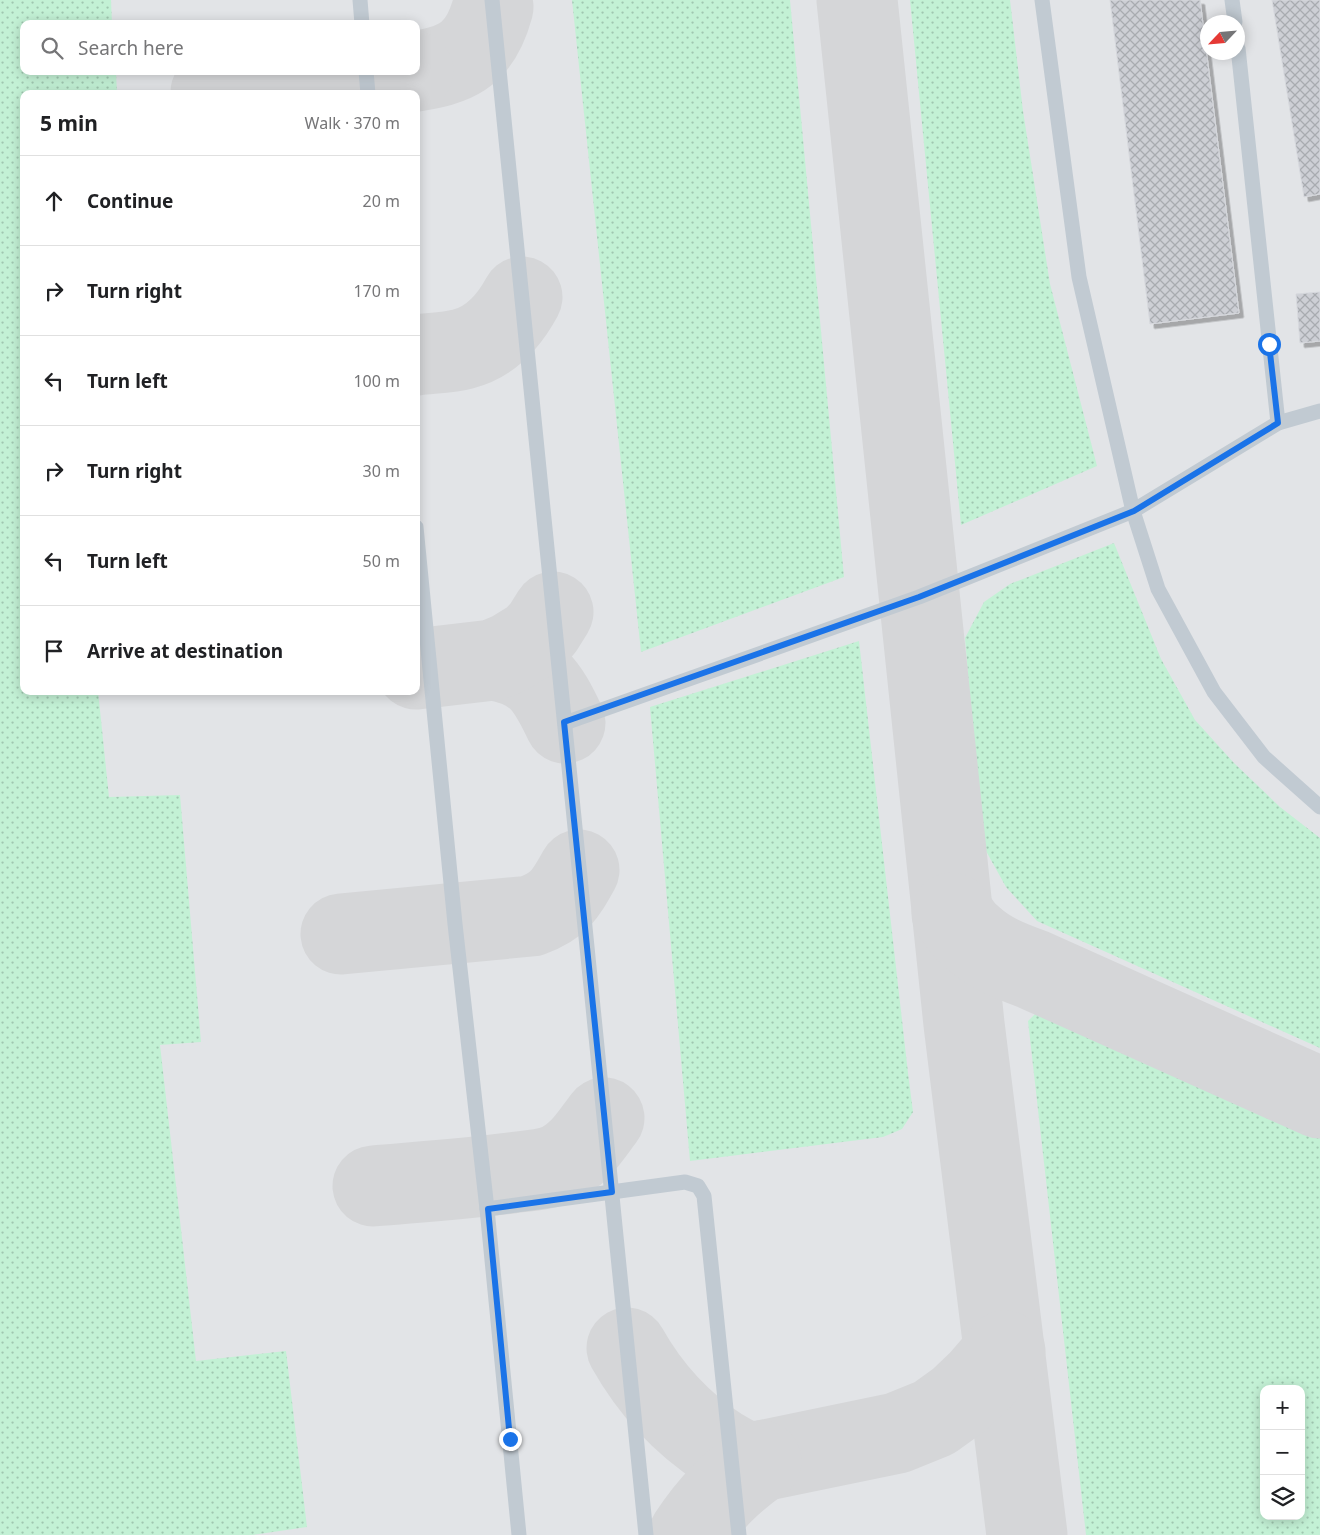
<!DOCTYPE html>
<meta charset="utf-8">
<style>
:root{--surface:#fff;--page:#f6f6f6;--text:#202124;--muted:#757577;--line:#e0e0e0}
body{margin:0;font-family:"Noto Sans",sans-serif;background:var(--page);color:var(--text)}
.controls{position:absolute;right:15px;bottom:15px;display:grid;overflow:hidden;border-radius:10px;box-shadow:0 2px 12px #0003}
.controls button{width:45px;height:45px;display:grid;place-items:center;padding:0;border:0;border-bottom:1px solid var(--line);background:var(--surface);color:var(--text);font:25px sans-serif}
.compass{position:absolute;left:1200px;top:15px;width:45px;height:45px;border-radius:50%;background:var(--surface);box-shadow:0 2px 12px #0003;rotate:244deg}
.stop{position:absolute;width:15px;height:15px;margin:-11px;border:4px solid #1a73e8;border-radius:50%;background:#fff}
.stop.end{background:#1a73e8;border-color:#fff;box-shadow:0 1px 5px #0008}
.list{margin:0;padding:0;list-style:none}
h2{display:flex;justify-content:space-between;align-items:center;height:65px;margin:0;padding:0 20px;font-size:21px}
h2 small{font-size:16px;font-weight:400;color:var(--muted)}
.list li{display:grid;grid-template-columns:32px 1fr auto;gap:15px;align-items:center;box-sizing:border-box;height:90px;padding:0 20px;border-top:1px solid var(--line)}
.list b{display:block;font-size:19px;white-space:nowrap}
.list em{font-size:16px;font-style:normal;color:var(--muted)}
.icon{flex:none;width:28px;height:28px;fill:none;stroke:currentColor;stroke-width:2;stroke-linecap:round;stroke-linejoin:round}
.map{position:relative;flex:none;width:1320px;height:1535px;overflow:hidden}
.search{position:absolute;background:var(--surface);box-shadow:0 2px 12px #0003;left:20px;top:20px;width:400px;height:55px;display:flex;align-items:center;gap:12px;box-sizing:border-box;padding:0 18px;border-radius:10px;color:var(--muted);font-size:19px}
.panel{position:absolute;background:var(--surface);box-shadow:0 2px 12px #0003;left:20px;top:90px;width:400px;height:605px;border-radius:10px}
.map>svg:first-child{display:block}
</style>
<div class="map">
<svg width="1320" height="1535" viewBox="0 0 1320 1535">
<defs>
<pattern id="grass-dots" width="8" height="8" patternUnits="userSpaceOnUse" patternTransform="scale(1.25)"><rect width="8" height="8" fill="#c3f1d5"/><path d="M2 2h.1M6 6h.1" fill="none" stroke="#a0c6b0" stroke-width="1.8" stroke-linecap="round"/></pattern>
<pattern id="building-cross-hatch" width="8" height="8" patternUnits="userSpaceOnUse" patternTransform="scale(1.25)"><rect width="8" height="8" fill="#cdcfd5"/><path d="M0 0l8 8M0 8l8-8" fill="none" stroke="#a8abb0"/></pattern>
<filter id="shadow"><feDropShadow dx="4.5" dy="4.5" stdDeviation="0" flood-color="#0004"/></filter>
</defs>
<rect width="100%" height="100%" fill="#f5f3f3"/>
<path fill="#e2e4e7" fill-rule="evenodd" d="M0,0H1320V1535H0ZM1208,22H1238V52H1208ZM24,24H416V71H24ZM24,94H416V691H24ZM1264,1389H1301V1516H1264Z"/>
<g fill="url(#grass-dots)" fill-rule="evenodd">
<polygon points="0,0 111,0 112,24 24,24 24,71 116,71 117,94 24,94 24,691 98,691 109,797 180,795 201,1042 160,1045 196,1361 286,1351 307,1527 253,1535 0,1535"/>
<polygon points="572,0 790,0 844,577 641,652"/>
<polygon points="910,0 1010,0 1023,111 1050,284 1097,466 961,525"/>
<polygon points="1114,543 1161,659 1195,720 1234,763 1280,807 1320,838 1320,1048 1037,921 1006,887 986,851 974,747 965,638 984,602 1010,584"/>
<polygon points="859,641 908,1073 913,1112 902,1129 883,1137 690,1161 650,707"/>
<path d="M1041,1008L1320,1128V1535H1086L1028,1021ZM1264,1389H1301V1516H1264Z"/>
</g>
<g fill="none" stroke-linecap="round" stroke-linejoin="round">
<g stroke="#d5d6d8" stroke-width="81">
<polyline points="857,0 964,1024 1027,1535"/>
<path d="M416,71C461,65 481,51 493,7"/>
<polyline points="211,92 413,71"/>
<path d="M416,355C431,353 448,353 463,349C491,342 509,321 522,297"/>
<path d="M493,660C536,667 547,685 565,723"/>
<polyline points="416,669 493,660 510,653 533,639 543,628 553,612"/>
<path d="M952,913C958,921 964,931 972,937C989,953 1010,961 1032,969L1320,1098"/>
<path d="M341,934L531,916C559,906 565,895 579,870"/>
<path d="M373,1186C419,1182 465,1179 511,1173C526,1171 545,1170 559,1164C580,1154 591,1135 604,1118"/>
<path d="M627,1348C650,1389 681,1423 721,1449C729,1453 737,1459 746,1461C750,1462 756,1461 761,1461L897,1433L934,1418L959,1400L980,1380L1005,1351"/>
<path d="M689,1535C710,1503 730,1483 761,1461"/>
</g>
</g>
<g fill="url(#building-cross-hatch)" stroke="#d7d9de" filter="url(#shadow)">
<polygon points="1110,0 1200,0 1239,313 1150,324"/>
<polygon points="1272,0 1320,0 1320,194 1304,197"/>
<polygon points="1320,292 1320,341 1300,343 1296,294"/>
</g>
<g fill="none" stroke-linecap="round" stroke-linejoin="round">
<g stroke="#c1cad2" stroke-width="15">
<polyline points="360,0 362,24"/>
<polyline points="492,0 646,1535"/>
<polyline points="1042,0 1079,277 1133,511 1158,589 1214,692 1264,757 1320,807"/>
<polyline points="1232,0 1235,22"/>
<polyline points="1238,48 1278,423"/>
<polyline points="366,71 368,94"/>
<polyline points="416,527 455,924 487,1209 519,1535"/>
<polyline points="565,723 919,597 1133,511 1278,423 1320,411"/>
<polyline points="487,1209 685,1182 698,1186 704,1196 739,1535"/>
</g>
</g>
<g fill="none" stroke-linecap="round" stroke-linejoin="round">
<polyline stroke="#1a73e8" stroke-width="6" points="510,1439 488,1209 612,1192 564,722 919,597 1134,511 1278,423 1269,344"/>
</g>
</svg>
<div class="controls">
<button>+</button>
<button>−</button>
<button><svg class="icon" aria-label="layers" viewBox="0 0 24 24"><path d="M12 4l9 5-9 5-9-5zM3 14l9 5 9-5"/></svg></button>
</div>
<svg class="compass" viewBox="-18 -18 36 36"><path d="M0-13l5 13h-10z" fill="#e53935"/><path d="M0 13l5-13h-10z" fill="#757577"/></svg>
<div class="stop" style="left:1269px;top:344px"></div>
<div class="stop end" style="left:510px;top:1439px"></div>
<div class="search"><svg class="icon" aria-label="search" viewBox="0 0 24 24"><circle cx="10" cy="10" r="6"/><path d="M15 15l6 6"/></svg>Search here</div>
<section class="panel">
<h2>5 min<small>Walk · 370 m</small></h2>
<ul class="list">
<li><svg class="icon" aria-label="ahead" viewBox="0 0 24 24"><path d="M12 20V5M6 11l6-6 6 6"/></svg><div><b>Continue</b></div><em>20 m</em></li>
<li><svg class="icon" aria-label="right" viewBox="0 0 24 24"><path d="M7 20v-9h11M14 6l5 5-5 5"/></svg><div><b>Turn right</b></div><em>170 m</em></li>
<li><svg class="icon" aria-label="left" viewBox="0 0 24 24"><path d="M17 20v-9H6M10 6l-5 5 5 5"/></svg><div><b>Turn left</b></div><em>100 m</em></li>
<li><svg class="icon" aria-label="right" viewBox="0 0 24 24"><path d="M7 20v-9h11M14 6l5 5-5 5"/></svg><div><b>Turn right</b></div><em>30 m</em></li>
<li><svg class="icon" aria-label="left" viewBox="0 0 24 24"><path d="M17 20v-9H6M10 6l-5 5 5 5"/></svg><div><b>Turn left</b></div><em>50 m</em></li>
<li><svg class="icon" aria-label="arrive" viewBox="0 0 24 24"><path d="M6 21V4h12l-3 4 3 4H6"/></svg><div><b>Arrive at destination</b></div></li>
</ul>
</section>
</div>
